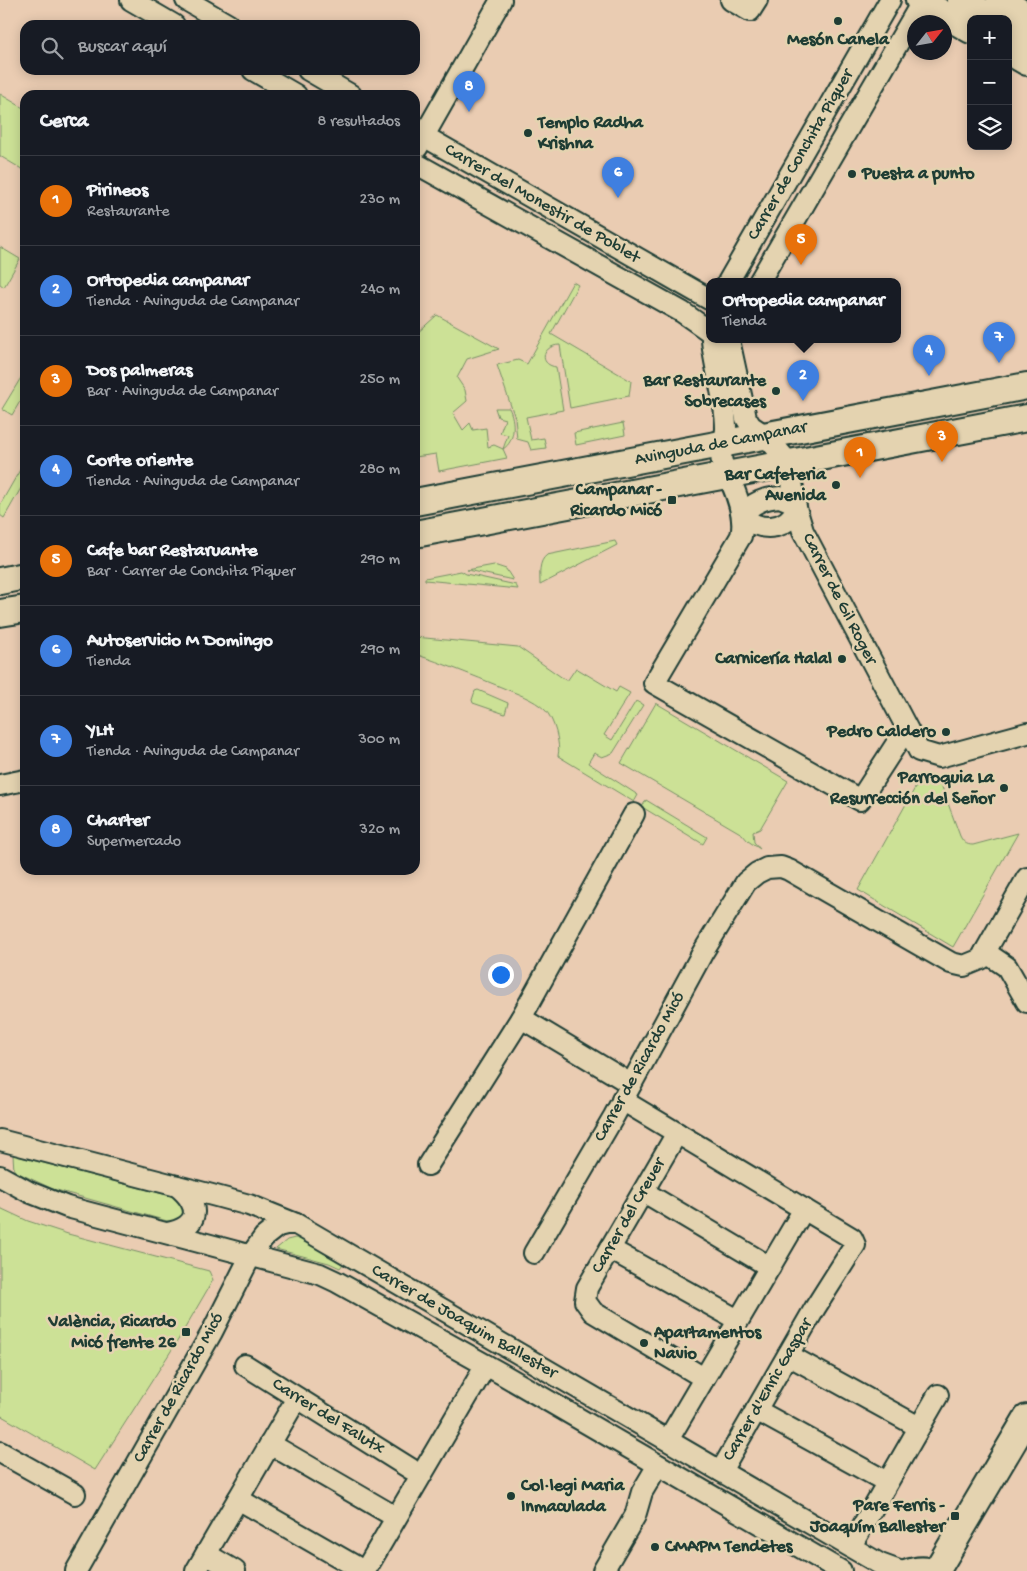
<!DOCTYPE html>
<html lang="es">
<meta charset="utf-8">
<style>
:root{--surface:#171b24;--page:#20242c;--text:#f1f3f6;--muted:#9ea1a6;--line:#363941;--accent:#92a19f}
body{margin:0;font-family:"Gochi Hand",sans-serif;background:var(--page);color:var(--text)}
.controls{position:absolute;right:15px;top:15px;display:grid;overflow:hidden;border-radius:10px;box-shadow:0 2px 12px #0003}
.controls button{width:45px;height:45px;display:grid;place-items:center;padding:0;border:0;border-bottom:1px solid var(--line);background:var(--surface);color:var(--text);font:25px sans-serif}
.compass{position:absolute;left:907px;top:15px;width:45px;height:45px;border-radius:50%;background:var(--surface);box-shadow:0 2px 12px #0003;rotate:59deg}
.you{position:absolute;left:500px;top:974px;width:18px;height:18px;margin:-12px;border:4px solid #fff;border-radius:50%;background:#1a73e8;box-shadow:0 0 0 8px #1a73e833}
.badge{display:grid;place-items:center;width:32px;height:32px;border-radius:50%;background:var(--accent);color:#fff;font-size:16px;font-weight:700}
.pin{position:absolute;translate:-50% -41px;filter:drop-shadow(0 1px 2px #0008)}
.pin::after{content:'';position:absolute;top:26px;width:18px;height:15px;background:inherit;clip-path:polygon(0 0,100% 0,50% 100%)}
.popup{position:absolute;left:706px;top:278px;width:195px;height:65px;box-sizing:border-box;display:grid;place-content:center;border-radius:10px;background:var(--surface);filter:drop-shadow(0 1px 4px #0005);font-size:16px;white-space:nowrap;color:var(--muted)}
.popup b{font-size:19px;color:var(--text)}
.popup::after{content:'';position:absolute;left:50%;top:100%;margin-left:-10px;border:10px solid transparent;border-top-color:var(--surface)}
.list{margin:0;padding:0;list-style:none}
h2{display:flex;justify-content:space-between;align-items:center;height:65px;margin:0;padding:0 20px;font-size:21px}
h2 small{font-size:16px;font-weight:400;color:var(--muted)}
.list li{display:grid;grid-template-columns:32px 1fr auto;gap:15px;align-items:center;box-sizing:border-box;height:90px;padding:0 20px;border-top:1px solid var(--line)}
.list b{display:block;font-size:19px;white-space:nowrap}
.list p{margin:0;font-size:16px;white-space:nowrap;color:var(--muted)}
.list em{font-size:16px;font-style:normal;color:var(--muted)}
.icon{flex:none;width:28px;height:28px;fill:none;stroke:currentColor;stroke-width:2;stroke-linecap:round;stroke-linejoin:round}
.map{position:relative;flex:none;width:1027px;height:1571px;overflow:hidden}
.search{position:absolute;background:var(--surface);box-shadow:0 2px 12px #0003;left:20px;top:20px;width:400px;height:55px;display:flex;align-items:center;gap:12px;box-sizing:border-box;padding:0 18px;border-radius:15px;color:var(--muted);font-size:19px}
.panel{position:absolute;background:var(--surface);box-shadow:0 2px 12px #0003;left:20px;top:90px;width:400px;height:785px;border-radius:15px}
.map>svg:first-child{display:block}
</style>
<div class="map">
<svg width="1027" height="1571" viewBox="0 0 1027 1571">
<rect width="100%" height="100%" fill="#eaccb2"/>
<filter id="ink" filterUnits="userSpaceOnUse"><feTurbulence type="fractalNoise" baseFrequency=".02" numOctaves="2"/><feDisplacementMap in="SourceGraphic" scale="10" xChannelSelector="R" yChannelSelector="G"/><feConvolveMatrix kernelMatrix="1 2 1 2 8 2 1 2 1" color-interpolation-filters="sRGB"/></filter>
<g filter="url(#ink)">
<g fill="#cce196" stroke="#768f65">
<polygon points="0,94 25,109 25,171 0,156"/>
<polygon points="0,247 20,259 4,287 0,284"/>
<path d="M573,282L578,285L551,334L631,381L629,396L570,408L560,345C543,345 537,364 556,367L563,410L526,417L531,440L544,438L546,448L531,450L528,442L517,439L515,418L497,365L518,360L527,364Z"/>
<path d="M437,315L499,349L467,359L457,378L465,390L467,401L453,413L463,430L470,423L473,430L486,428L488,447L494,445L503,449L508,435L500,433L505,419L498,417L495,408H509C515,420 516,441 503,449L507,458L439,471L436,454L415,457V335Z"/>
<polygon points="25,371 25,393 12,415 2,409"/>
<polygon points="623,423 625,435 576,445 574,433"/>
<polygon points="25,461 25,481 4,518 0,515 0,505"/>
<path d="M615,541L617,545L540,585C540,575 538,561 547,555Z"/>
<polygon points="494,565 506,569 513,580 467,570"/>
<polygon points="461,571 466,574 516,585 518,589 425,580 425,578"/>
<path d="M415,637L518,647L567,681L576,668L616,692L619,687L630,693L604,735L612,740L636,701L643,705L613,753L602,757L594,753L588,763L638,795L634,802L558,756C561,745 554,718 545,710C534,699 515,693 501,687C472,675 444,664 415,654Z"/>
<polygon points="478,690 508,703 505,714 473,703 472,700 475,691"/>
<polygon points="656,703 788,781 760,829 753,832 754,842 760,849 748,841 742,834 621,763"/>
<path d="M937,781L942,787L960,836C963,842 966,845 973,845L1018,833L953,947L858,890L915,788L918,786Z"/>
<polygon points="646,800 707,837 703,844 642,807"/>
<polygon points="13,1155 175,1197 182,1200 185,1215 177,1222 167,1221 53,1189 14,1171"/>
<polygon points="0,1208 28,1221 68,1234 209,1271 213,1280 178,1340 95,1470 0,1415"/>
<polygon points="295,1238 300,1239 343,1264 340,1268 329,1263 276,1249 287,1240"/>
</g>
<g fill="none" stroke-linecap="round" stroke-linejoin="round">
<g stroke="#1f3d34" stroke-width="24">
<g id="minor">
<polyline points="131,0 174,25"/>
<polyline points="186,0 229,25"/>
<polyline points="731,0 750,11 757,0"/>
<polyline points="253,70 296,95"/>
<polyline points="308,70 351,95"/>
<polyline points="415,131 709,299"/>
<polyline points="417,148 501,0"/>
<polyline points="415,163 682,312 709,331"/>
<polyline points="728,282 890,0"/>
<polyline points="759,282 922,2"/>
<path d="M712,340C714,368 726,400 726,428C726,439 719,452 722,462C723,466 726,469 727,473C736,492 746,516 741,536L654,683L860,800L906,729"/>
<polyline points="729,340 746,418 751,426 766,436 789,463 796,508 803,531 919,751 939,757 1027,733"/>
<path d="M780,497L792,502L796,508C788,532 756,532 742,515C753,502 765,498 780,497Z"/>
<polyline points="0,785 25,780"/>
<polyline points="985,952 1007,967 1027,1002"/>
<polyline points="631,1084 521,1018 634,814"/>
<polyline points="622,1100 852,1238 855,1245 815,1308 721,1471"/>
<polyline points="677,1133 587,1288 585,1301 593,1312 704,1378"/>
<polyline points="0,1140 216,1196 249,1205 296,1224 880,1564 899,1571"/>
<polyline points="428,1165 521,1018"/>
<polyline points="0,1176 29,1192 67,1207 320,1274 337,1282 502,1374 841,1571"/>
<polyline points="644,1192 770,1267"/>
<path d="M167,1233C200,1227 202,1206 177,1186"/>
<polyline points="610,1249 738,1320"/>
<polyline points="534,1253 614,1116 703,952 746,882 757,873 767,868 781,867 789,870 951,963 964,966 981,959 1027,878"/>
<polyline points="788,1355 919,1427"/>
<polyline points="245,1365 411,1469"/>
<polyline points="756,1410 887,1482"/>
<polyline points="668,1440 804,1209"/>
<polyline points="270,1444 387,1512"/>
<polyline points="0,1452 75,1494"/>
<polyline points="238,1499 355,1566"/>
<polyline points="851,1546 938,1395"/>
<polyline points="206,1554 235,1571"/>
<polyline points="76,1571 212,1332 251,1255 264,1237 278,1226 286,1224 296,1224"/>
<polyline points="196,1571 297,1398"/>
<polyline points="365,1571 486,1365"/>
<polyline points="603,1571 635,1516 642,1492 658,1465"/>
<path d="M905,1571C917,1566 927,1566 938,1571"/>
</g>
</g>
<g stroke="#1f3d34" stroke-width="30">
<g id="major">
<polyline points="919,0 971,30"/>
<polyline points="961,0 994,19"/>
<polyline points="1000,0 1027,16"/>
<polyline points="1008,27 1027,38"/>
<polyline points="1008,51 1027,62"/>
<polyline points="415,502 1027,386"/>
<polyline points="415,534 1027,418"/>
<polyline points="0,581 25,576"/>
<polyline points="0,613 25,609"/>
<polyline points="937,1570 1027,1418"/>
</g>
</g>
<use href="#minor" stroke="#e4d3b0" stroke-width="20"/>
<use href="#major" stroke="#e4d3b0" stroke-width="26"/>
</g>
</g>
<g fill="#1f3d34" stroke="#e4d3b0" stroke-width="2">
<circle cx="838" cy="21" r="5"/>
<circle cx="528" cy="133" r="5"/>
<circle cx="852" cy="174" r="5"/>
<circle cx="776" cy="391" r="5"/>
<circle cx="836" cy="485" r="5"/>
<rect x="667" y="495" width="10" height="10" rx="2.5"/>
<circle cx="842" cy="659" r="5"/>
<circle cx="946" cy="732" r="5"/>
<circle cx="1004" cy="788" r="5"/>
<rect x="181" y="1327" width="10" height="10" rx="2.5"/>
<circle cx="644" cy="1343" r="5"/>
<circle cx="511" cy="1496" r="5"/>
<rect x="950" y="1511" width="10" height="10" rx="2.5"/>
<circle cx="655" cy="1547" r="5"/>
</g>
<g text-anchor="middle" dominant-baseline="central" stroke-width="5" stroke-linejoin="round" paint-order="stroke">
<g font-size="18" font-weight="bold" fill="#1f3d34" stroke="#e4d3b0" text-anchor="end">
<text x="838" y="40" text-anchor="middle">Mesón Canela</text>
<text x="538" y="123" text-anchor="start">Templo Radha<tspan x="538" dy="21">Krishna</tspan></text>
<text x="862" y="174" text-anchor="start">Puesta a punto</text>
<text x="766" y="381">Bar Restaurante<tspan x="766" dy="21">Sobrecases</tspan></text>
<text x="826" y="475">Bar Cafeteria<tspan x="826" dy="21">Avenida</tspan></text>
<text x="662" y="490">Campanar -<tspan x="662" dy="21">Ricardo Micó</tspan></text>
<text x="832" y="659">Carnicería Halal</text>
<text x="936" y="732">Pedro Caldero</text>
<text x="994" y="778">Parroquia La<tspan x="994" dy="21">Resurrección del Señor</tspan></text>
<text x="176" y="1322">València, Ricardo<tspan x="176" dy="21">Micó frente 26</tspan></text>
<text x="654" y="1333" text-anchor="start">Apartamentos<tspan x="654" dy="21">Navio</tspan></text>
<text x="521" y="1486" text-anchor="start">Col·legi Maria<tspan x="521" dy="21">Inmaculada</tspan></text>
<text x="945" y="1506">Pare Ferris -<tspan x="945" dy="21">Joaquím Ballester</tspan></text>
<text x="665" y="1547" text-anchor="start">CMAPM Tendetes</text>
</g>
<g font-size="18" fill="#1f3d34" stroke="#e4d3b0">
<text transform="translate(801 155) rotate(-60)">Carrer de Conchita Piquer</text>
<text transform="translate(542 204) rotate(30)">Carrer del Monestir de Poblet</text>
<text transform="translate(721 444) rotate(-11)">Avinguda de Campanar</text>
<text transform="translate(839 599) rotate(63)">Carrer de Gil Roger</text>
<text transform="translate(640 1067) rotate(-61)">Carrer de Ricardo Micó</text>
<text transform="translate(629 1216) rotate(-60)">Carrer del Creuer</text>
<text transform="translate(464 1322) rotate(30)">Carrer de Joaquim Ballester</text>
<text transform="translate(179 1388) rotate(-61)">Carrer de Ricardo Micó</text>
<text transform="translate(768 1390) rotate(-60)">Carrer d'Enric Gaspar</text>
<text transform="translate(328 1417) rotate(32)">Carrer del Falutx</text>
</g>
</g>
</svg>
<div class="controls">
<button>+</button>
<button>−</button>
<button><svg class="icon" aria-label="layers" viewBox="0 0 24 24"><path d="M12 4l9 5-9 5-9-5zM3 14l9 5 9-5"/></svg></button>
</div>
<svg class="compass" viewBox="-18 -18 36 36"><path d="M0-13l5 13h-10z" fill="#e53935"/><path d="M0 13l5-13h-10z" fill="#9ea1a6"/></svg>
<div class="you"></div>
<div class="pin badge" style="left:860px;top:478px;background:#e8710a">1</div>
<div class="pin badge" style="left:803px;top:401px;background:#3f7fe0">2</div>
<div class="popup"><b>Ortopedia campanar</b>Tienda</div>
<div class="pin badge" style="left:942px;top:462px;background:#e8710a">3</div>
<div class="pin badge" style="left:929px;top:376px;background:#3f7fe0">4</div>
<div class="pin badge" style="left:801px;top:265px;background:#e8710a">5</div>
<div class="pin badge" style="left:618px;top:198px;background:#3f7fe0">6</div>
<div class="pin badge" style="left:999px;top:363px;background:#3f7fe0">7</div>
<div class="pin badge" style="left:469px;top:112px;background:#3f7fe0">8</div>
<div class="search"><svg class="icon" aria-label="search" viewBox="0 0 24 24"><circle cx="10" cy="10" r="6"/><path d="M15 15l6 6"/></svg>Buscar aquí</div>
<section class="panel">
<h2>Cerca<small>8 resultados</small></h2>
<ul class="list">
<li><span class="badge" style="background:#e8710a">1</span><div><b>Pirineos</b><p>Restaurante</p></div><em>230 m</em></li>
<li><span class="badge" style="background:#3f7fe0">2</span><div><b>Ortopedia campanar</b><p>Tienda · Avinguda de Campanar</p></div><em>240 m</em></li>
<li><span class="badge" style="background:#e8710a">3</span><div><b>Dos palmeras</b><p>Bar · Avinguda de Campanar</p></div><em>250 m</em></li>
<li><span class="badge" style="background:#3f7fe0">4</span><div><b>Corte oriente</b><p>Tienda · Avinguda de Campanar</p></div><em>280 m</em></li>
<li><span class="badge" style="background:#e8710a">5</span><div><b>Cafe bar Restaruante</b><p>Bar · Carrer de Conchita Piquer</p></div><em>290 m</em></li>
<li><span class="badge" style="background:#3f7fe0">6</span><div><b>Autoservicio M Domingo</b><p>Tienda</p></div><em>290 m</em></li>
<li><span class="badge" style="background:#3f7fe0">7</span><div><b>YLH</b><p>Tienda · Avinguda de Campanar</p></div><em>300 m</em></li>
<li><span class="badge" style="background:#3f7fe0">8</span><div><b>Charter</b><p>Supermercado</p></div><em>320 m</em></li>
</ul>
</section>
</div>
